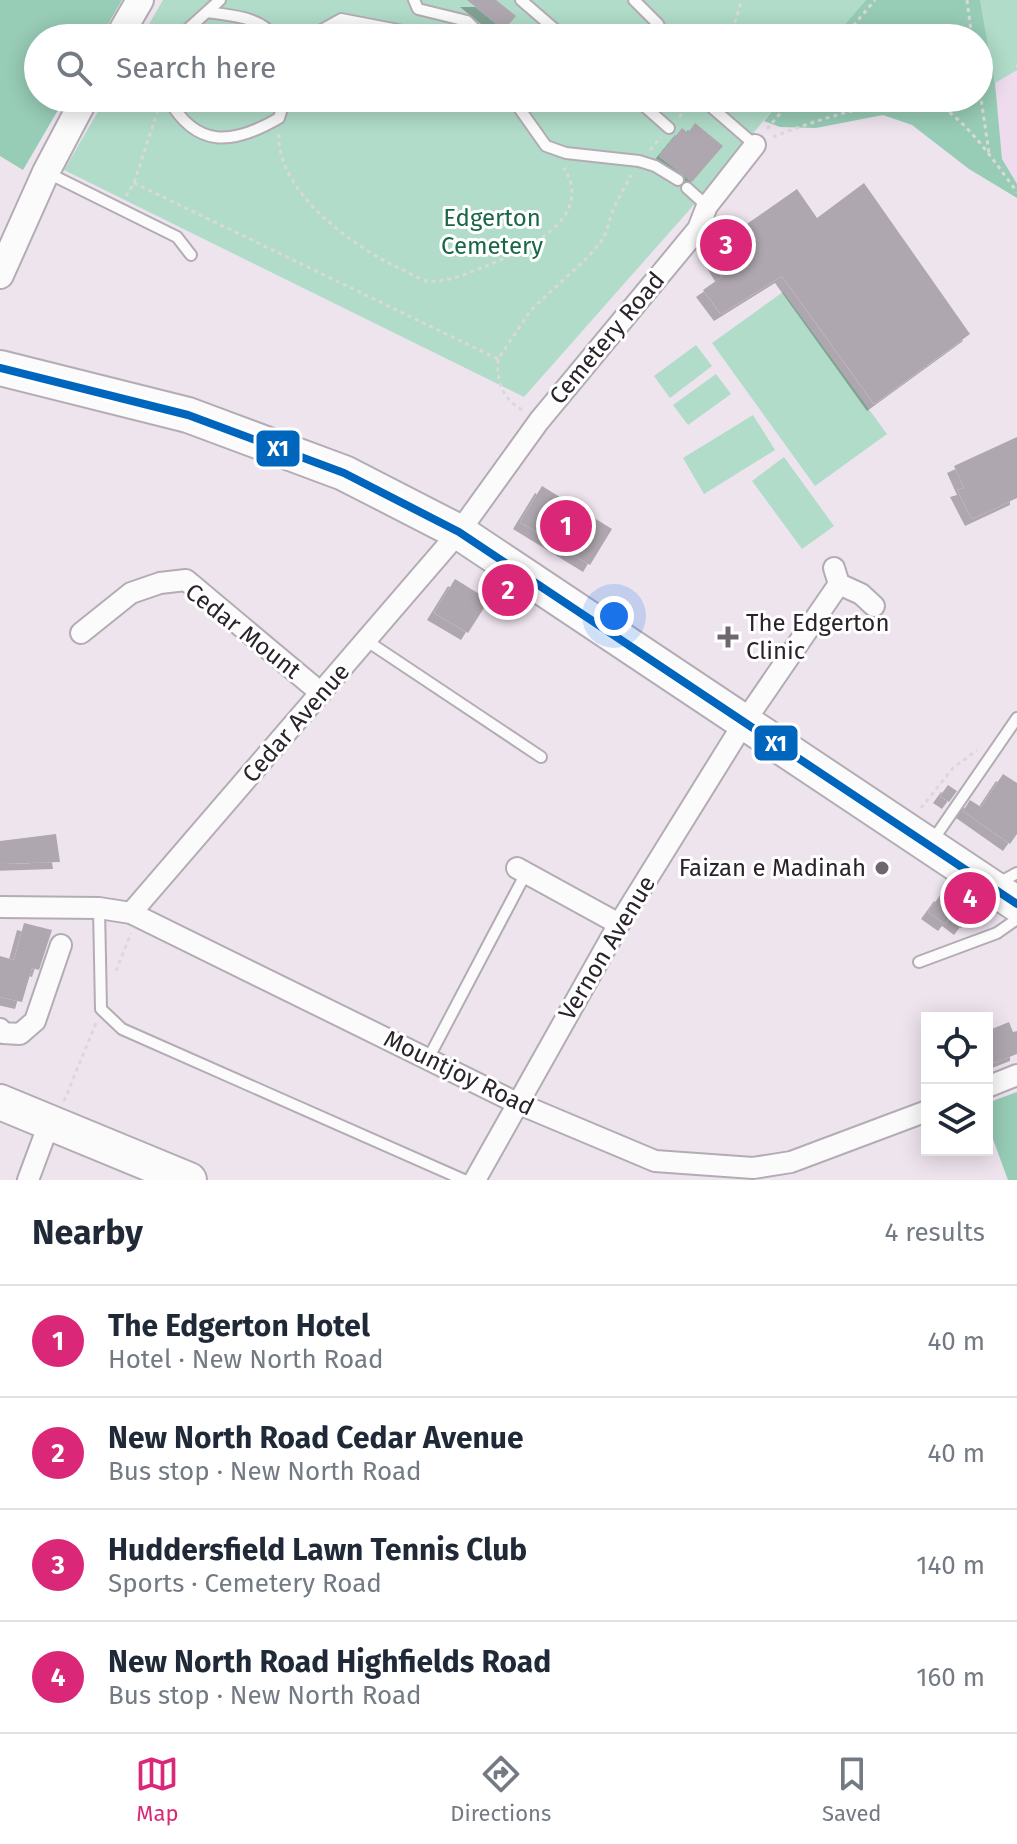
<!DOCTYPE html>
<meta charset="utf-8">
<style>
:root{--surface:#fff;--page:#f6f6f7;--text:#1f2937;--muted:#747a83;--line:#e0e1e3;--accent:#db2777}
body{margin:0;font-family:"Fira Sans",sans-serif;background:var(--page);color:var(--text)}
.controls{position:absolute;right:24px;bottom:24px;display:grid;overflow:hidden;border-radius:0px;box-shadow:0 4px 20px #0003}
.controls button{width:72px;height:72px;display:grid;place-items:center;padding:0;border:0;border-bottom:2px solid var(--line);background:var(--surface);color:var(--text);font:40px sans-serif}
.you{position:absolute;left:614px;top:616px;width:28px;height:28px;margin:-20px;border:6px solid #fff;border-radius:50%;background:#1a73e8;box-shadow:0 0 0 12px #1a73e833}
.badge{display:grid;place-items:center;width:52px;height:52px;border-radius:50%;background:var(--accent);color:#fff;font-size:26px;font-weight:700}
.pin{position:absolute;translate:-50% -50%;border:4px solid #fff;box-shadow:0 2px 8px #0006}
.list{margin:0;padding:0;list-style:none}
h2{display:flex;justify-content:space-between;align-items:center;height:104px;margin:0;padding:0 32px;font-size:34px}
h2 small{font-size:26px;font-weight:400;color:var(--muted)}
.list li{display:grid;grid-template-columns:52px 1fr auto;gap:24px;align-items:center;box-sizing:border-box;height:112px;padding:0 32px;border-top:2px solid var(--line)}
.list b{display:block;font-size:30px;white-space:nowrap}
.list p{margin:0;font-size:26px;white-space:nowrap;color:var(--muted)}
.list em{font-size:26px;font-style:normal;color:var(--muted)}
.icon{flex:none;width:44px;height:44px;fill:none;stroke:currentColor;stroke-width:2;stroke-linecap:round;stroke-linejoin:round}
.map{position:relative;flex:none;width:1017px;height:1180px;overflow:hidden}
.search{position:absolute;background:var(--surface);box-shadow:0 4px 20px #0003;left:24px;right:24px;top:24px;height:88px;display:flex;align-items:center;gap:20px;box-sizing:border-box;padding:0 28px;border-radius:44px;color:var(--muted);font-size:30px}
.sheet{height:552px;background:var(--surface)}
nav{display:flex;justify-content:space-around;align-items:center;box-sizing:border-box;height:112px;border-top:2px solid var(--line);background:var(--surface);font-size:22px;color:var(--muted)}
nav a{display:grid;justify-items:center;gap:4px}
nav .on{color:var(--accent)}
.map>svg:first-child{display:block}
</style>
<div class="map">
<svg width="1017" height="1180" viewBox="0 0 1017 1180">
<defs>
<filter id="shadow"><feDropShadow dx="-7" dy="7" stdDeviation="0" flood-color="#0004"/></filter>
</defs>
<rect width="100%" height="100%" fill="#eee4ee"/>
<polygon fill="#eedbed" points="1017,70 1017,184 1002,159 995,83"/>
<g fill="#b0dcc9">
<polygon points="163,0 866,0 833,38 141,38"/>
<polygon points="980,0 1017,0 1017,70 995,83"/>
<polygon points="106,98 782,98 699,199 524,397 64,170"/>
<polygon points="783,292 887,434 815,486 712,343"/>
<polygon points="696,345 712,366 670,398 654,376"/>
<polygon points="716,374 731,394 688,425 673,405"/>
<polygon points="753,415 775,450 704,494 683,458"/>
<polygon points="784,457 834,526 802,549 752,481"/>
</g>
<g fill="#97ccb6">
<polygon points="0,0 122,0 100,38 38,38 38,98 65,98 23,170 0,156"/>
<polygon points="866,0 980,0 995,83 1002,159 1017,184 1017,198 969,169 912,125 883,115 816,128 780,127 764,121 782,98 979,98 979,38 833,38"/>
<polygon points="1017,1092 1017,1180 1008,1180 987,1123 987,1103"/>
</g>
<g fill="#afa7af" filter="url(#shadow)">
<polygon points="467,0 496,0 516,16 504,30"/>
<polygon points="695,123 723,146 692,182 659,156 682,128 688,133"/>
<polygon points="864,183 970,334 874,404 782,276 721,314 703,290 723,276 708,251 797,189 817,218"/>
<polygon points="1017,437 1017,498 972,519 957,490 964,488 954,466"/>
<polygon points="542,486 612,529 590,565 520,522"/>
<polygon points="455,579 489,600 468,633 434,613"/>
<polygon points="1003,774 1017,783 1017,834 1010,844 963,811 970,800 981,807"/>
<polygon points="948,785 957,791 949,802 940,796"/>
<polygon points="56,834 60,862 0,864 0,841"/>
<polygon points="941,894 970,916 961,928 949,919 945,924 928,912"/>
<polygon points="24,923 52,930 39,970 32,968 22,1002 0,997 0,956 14,960"/>
<polygon points="1009,1022 1013,1032 1017,1031 1017,1054 994,1063 987,1047 987,1031"/>
</g>
<g fill="none" stroke-linecap="round" stroke-linejoin="round">
<g stroke="#b4acb4" stroke-width="14">
<g id="service">
<polyline points="414,0 418,9 467,21 484,38"/>
<polyline points="521,0 565,38"/>
<polyline points="634,0 658,24 665,38"/>
<path d="M208,12C231,16 261,16 275,38"/>
<polyline points="178,38 220,0"/>
<polyline points="307,38 341,19 424,35"/>
<path d="M168,98C196,149 233,145 279,118L285,98"/>
<polyline points="512,98 546,146 566,153 639,161 655,166 678,180"/>
<polyline points="635,98 669,128"/>
<polyline points="701,98 755,145"/>
<polyline points="48,173 177,237 191,255"/>
<polyline points="687,188 707,206"/>
<polyline points="367,641 541,757"/>
<polyline points="933,840 1017,718"/>
<polyline points="997,884 1017,873"/>
<polyline points="99,908 101,1009 122,1029 464,1180"/>
<polyline points="919,962 997,933 1017,919"/>
<polyline points="428,1059 526,873"/>
</g>
</g>
<g stroke="#b4acb4" stroke-width="24">
<g id="minor">
<polyline points="834,568 839,584 861,594 874,606"/>
<polyline points="81,633 131,593 160,583 186,580 321,693"/>
<polyline points="517,868 619,924"/>
<polyline points="0,907 99,908 131,913 517,1103 655,1161 753,1168 791,1162 927,1111"/>
<polyline points="131,913 459,532 539,421 698,229 707,206 755,145"/>
<polyline points="0,1029 3,1033 20,1034 35,1021 61,945"/>
<polyline points="987,1087 1017,1075"/>
<polyline points="28,1180 50,1121"/>
<polyline points="475,1180 619,924 745,721 839,584"/>
</g>
</g>
<g stroke="#b4acb4" stroke-width="30">
<g id="tertiary">
<polyline points="118,38 140,0"/>
<polyline points="0,275 46,172 85,98"/>
</g>
</g>
<g stroke="#b4acb4" stroke-width="38">
<g id="trunk">
<polyline points="0,368 188,415 344,473 459,532 1017,904"/>
<polyline points="0,1102 189,1180"/>
</g>
</g>
<g stroke="#dad8da" stroke-width="3" stroke-dasharray="4 4" stroke-linecap="butt">
<polyline points="967,0 972,38"/>
<polyline points="730,38 742,0"/>
<polyline points="843,38 875,0"/>
<polyline points="1016,66 1017,66"/>
<polyline points="979,85 989,153"/>
<polyline points="679,117 690,105"/>
<polyline points="767,129 793,98"/>
<path d="M279,134C276,191 353,247 399,268C408,272 418,279 427,281C448,283 467,273 486,266C524,251 596,219 564,168"/>
<path d="M773,137C807,123 913,86 945,109C974,130 996,164 1017,192"/>
<polyline points="650,150 661,137"/>
<polyline points="134,183 498,359 531,310 588,257 604,238 614,207 631,175"/>
<polyline points="126,196 134,183 158,110"/>
<path d="M498,359C497,382 501,397 522,410"/>
<polyline points="921,808 953,768 977,750"/>
<polyline points="116,971 131,933"/>
<polyline points="64,1101 96,1023"/>
</g>
<use href="#service" stroke="#fcfbfc" stroke-width="10"/>
<use href="#minor" stroke="#fcfbfc" stroke-width="20"/>
<use href="#tertiary" stroke="#fcfbfc" stroke-width="26"/>
<use href="#trunk" stroke="#fcfbfc" stroke-width="34"/>
<g stroke="#fff" stroke-width="14">
<polyline id="bus-1" points="0,368 188,415 344,473 459,532 1017,904"/>
</g>
<use href="#bus-1" stroke="#0065bd" stroke-width="8"/>
</g>
<g fill="#6f676f" stroke="#fff" stroke-width="3">
<path d="M724 625h8v8h8v8h-8v8h-8v-8h-8v-8h8z"/>
<circle cx="882" cy="868" r="8"/>
</g>
<g text-anchor="middle" dominant-baseline="central" stroke-width="6" stroke-linejoin="round" paint-order="stroke">
<g font-size="24" fill="#1a6747" stroke="#fff">
<text x="492" y="218">Edgerton<tspan x="492" dy="28">Cemetery</tspan></text>
</g>
<g font-size="24" fill="#2a232a" stroke="#fff">
<text transform="translate(607 338) rotate(-50)">Cemetery Road</text>
<text transform="translate(243 631) rotate(38)">Cedar Mount</text>
<text transform="translate(296 723) rotate(-49)">Cedar Avenue</text>
<text transform="translate(607 948) rotate(-59)">Vernon Avenue</text>
<text transform="translate(459 1073) rotate(26)">Mountjoy Road</text>
</g>
<g font-size="24" fill="#2a232a" stroke="#fff" text-anchor="start">
<text x="746" y="623">The Edgerton<tspan x="746" dy="28">Clinic</tspan></text>
<text x="866" y="868" text-anchor="end">Faizan e Madinah</text>
</g>
</g>
<g stroke="#fff" stroke-width="3">
<rect x="255" y="429" width="46" height="39" rx="8" fill="#0065bd"/>
<rect x="753" y="724" width="46" height="38" rx="8" fill="#0065bd"/>
</g>
<g font-size="22" text-anchor="middle" font-weight="bold" fill="#fff">
<text x="278" y="456">X1</text>
<text x="776" y="751">X1</text>
</g>
</svg>
<div class="controls">
<button><svg class="icon" aria-label="locate" viewBox="0 0 24 24"><circle cx="12" cy="12" r="6"/><path d="M12 2v4M12 18v4M2 12h4M18 12h4"/></svg></button>
<button><svg class="icon" aria-label="layers" viewBox="0 0 24 24"><path d="M12 4l9 5-9 5-9-5zM3 14l9 5 9-5"/></svg></button>
</div>
<div class="you"></div>
<div class="pin badge" style="left:566px;top:526px">1</div>
<div class="pin badge" style="left:508px;top:590px">2</div>
<div class="pin badge" style="left:726px;top:245px">3</div>
<div class="pin badge" style="left:970px;top:898px">4</div>
<div class="search"><svg class="icon" aria-label="search" viewBox="0 0 24 24"><circle cx="10" cy="10" r="6"/><path d="M15 15l6 6"/></svg>Search here</div>
</div>
<section class="sheet">
<h2>Nearby<small>4 results</small></h2>
<ul class="list">
<li><span class="badge">1</span><div><b>The Edgerton Hotel</b><p>Hotel · New North Road</p></div><em>40 m</em></li>
<li><span class="badge">2</span><div><b>New North Road Cedar Avenue</b><p>Bus stop · New North Road</p></div><em>40 m</em></li>
<li><span class="badge">3</span><div><b>Huddersfield Lawn Tennis Club</b><p>Sports · Cemetery Road</p></div><em>140 m</em></li>
<li><span class="badge">4</span><div><b>New North Road Highfields Road</b><p>Bus stop · New North Road</p></div><em>160 m</em></li>
</ul>
</section>
<nav>
<a class="on"><svg class="icon" aria-label="map" viewBox="0 0 24 24"><path d="M3 6l6-2 6 2 6-2v14l-6 2-6-2-6 2zM9 4v14M15 6v14"/></svg>Map</a>
<a><svg class="icon" aria-label="directions" viewBox="0 0 24 24"><path d="M12 3l9 9-9 9-9-9zM9 14v-3h6M13 9l2 2-2 2"/></svg>Directions</a>
<a><svg class="icon" aria-label="saved" viewBox="0 0 24 24"><path d="M7 4h10v16l-5-4-5 4z"/></svg>Saved</a>
</nav>
